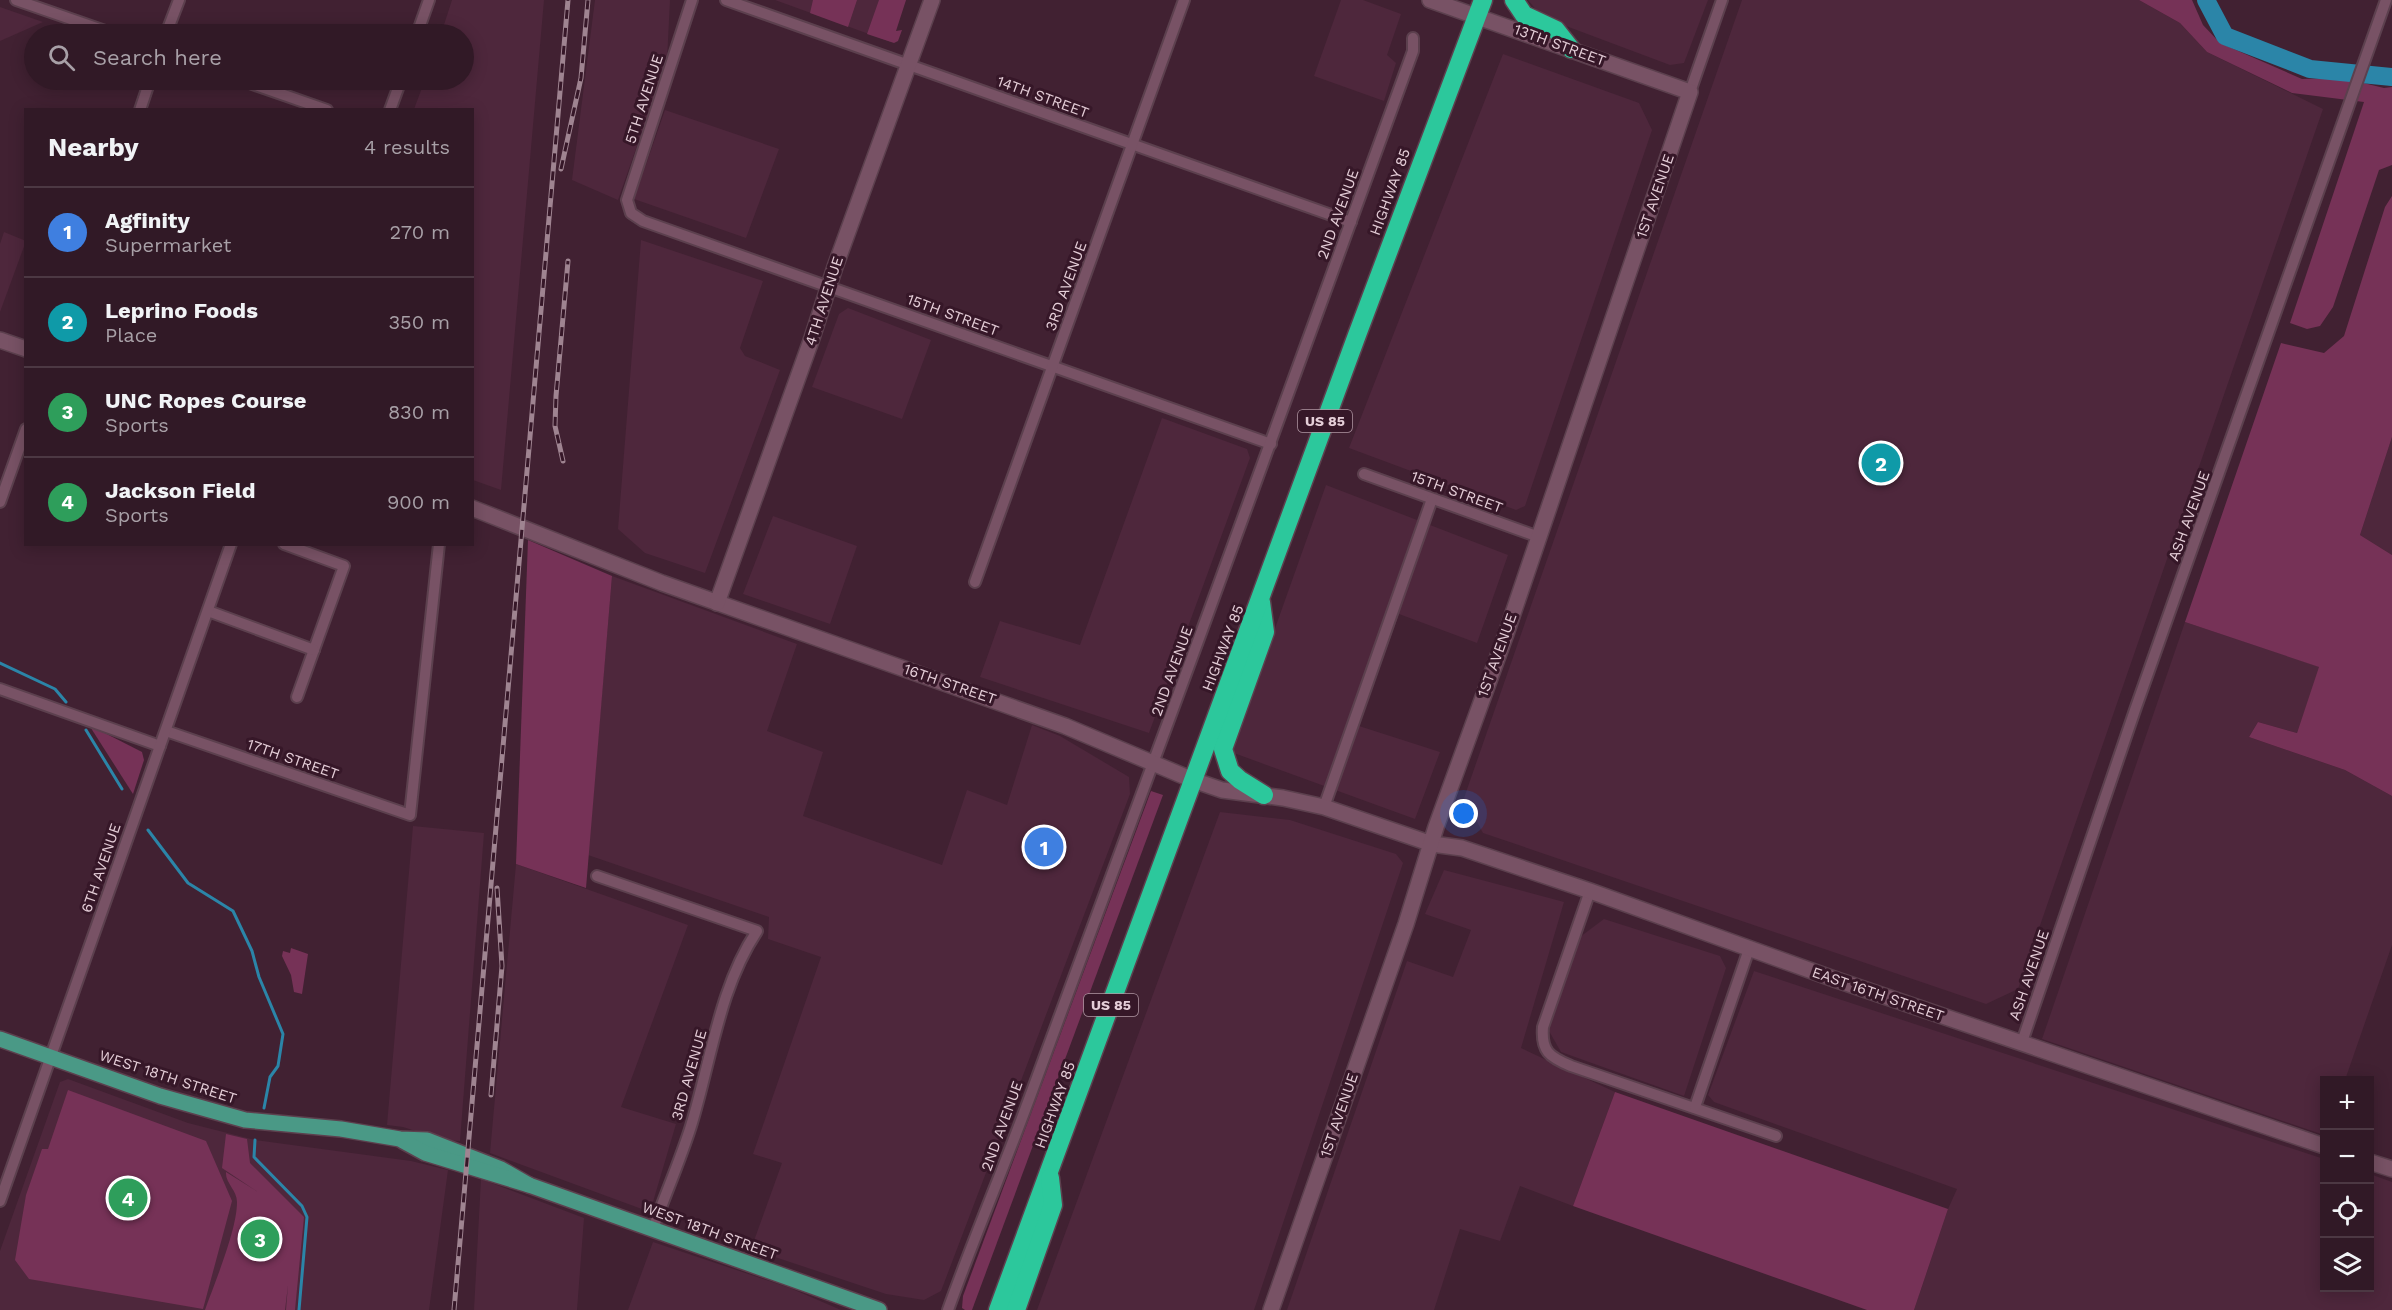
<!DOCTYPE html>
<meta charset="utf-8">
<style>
:root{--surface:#311926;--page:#39222e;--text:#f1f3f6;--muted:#a8a0a7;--line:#4c3843;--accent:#8bbbb9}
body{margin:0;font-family:"Work Sans",sans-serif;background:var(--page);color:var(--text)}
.controls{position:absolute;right:18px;bottom:18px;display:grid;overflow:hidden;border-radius:0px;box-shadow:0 3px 15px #0003}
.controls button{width:54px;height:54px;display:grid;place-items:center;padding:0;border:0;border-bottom:2px solid var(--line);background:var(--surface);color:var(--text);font:30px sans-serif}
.you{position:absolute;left:1464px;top:814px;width:21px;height:21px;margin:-15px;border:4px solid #fff;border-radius:50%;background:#1a73e8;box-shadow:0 0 0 9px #1a73e833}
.badge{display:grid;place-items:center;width:39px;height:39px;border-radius:50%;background:var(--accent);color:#fff;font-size:20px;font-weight:700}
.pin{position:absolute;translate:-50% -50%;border:3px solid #fff;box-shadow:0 2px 6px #0006}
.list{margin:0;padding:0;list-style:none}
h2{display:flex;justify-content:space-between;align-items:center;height:78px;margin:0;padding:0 24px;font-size:26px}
h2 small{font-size:20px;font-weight:400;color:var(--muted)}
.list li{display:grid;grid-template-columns:39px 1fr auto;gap:18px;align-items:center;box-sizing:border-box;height:90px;padding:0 24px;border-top:2px solid var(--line)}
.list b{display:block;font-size:22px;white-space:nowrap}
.list p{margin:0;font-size:20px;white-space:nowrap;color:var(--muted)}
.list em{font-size:20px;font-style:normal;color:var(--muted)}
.icon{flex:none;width:33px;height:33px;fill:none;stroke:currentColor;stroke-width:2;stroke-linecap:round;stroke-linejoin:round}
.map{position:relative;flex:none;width:2392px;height:1310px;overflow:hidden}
.search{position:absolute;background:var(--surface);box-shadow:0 3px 15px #0003;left:24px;top:24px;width:450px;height:66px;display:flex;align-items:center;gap:15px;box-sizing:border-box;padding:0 21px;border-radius:33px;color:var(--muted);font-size:22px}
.panel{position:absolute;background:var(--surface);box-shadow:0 3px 15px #0003;left:24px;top:108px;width:450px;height:438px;border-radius:0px}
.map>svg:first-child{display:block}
</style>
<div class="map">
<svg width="2392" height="1310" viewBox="0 0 2392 1310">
<rect width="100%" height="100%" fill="#412132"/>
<g fill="#4e273c">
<polygon points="452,0 544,0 501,490 473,480 472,110 414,109 425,80 464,80 464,34 441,34"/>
<polygon points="595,0 670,0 667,60 618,200 572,180"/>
<polygon points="775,0 906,0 891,42"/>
<polygon points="1341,0 1363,0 1401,14 1387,55 1396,63 1384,101 1314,76"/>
<polygon points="1528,0 1708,0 1684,63 1670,65 1542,17"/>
<polygon points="1742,0 2139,0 2180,23 2207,52 2323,109 2018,989 1986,1004 1483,833 1464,798"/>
<polygon points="0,7 43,22 0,41"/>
<polygon points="1503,54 1639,103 1652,130 1525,506 1516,510 1349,448"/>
<polygon points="665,110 779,149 746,238 634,199"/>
<polygon points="4,232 26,241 0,312 0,244"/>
<polygon points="641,240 763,281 740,348 745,356 780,370 705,573 645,553 618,529"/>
<polygon points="848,308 931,340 902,419 812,387 839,314"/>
<polygon points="1162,418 1247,449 1250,458 1149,733 980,677 1000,621 1080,645"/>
<polygon points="2392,437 2392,555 2360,535"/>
<polygon points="1326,485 1508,555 1477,643 1399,614 1359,726 1440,752 1415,819 1231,752"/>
<polygon points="773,516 857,546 830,624 743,594"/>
<polygon points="612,576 797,644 767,731 823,752 803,816 942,865 967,790 1007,805 1032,725 1060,736 1129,777 1130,794 941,1291 924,1300 886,1294 751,1249 782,1163 753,1154 821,957 768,939 769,917 588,855"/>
<polygon points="2185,622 2320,667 2297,733 2258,722 2249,737 2345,770 2392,796 2392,945 2345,1080 2324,1080 2324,1135 2042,1039"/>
<polygon points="1220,812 1290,820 1396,854 1403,863 1254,1310 1037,1310"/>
<polygon points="413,826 484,833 460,1141 444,1140 403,1127 387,1125"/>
<polygon points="516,864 688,925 621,1107 676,1124 650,1212 490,1153"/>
<polygon points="1444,870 1564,902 1521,1048 1615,1092 1573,1206 1520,1186 1500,1241 1460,1229 1434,1310 1287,1310 1407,961 1453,977 1471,930 1425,914"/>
<polygon points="1604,919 1720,956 1726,968 1684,1096 1561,1052 1549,1031 1580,937"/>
<polygon points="1754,971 2324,1159 2324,1288 2370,1288 2370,1174 2392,1182 2392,1310 1914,1310 1948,1209 1957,1189 1714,1102 1708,1095"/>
<polygon points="68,1079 188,1123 255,1140 411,1161 448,1170 429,1310 0,1310 0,1251 60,1082"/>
<polygon points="481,1179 584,1218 577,1310 474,1310"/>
<polygon points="653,1242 790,1288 841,1310 628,1310"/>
</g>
<g fill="#763257">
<polygon points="813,0 857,0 848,27 810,13"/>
<polygon points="879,0 906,0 896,31 902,30 898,41 894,43 867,34"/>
<polygon points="2139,0 2192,0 2203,25 2220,43 2302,79 2343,78 2384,88 2392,87 2392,165 2379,170 2333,307 2320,326 2307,329 2290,323 2364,102 2292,93 2207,52 2180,23"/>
<polygon points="2392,196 2392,437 2360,535 2392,555 2392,796 2345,770 2249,737 2258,722 2297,733 2319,667 2185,622 2281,343 2324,353 2344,336 2385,207"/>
<polygon points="528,540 612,576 586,888 516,864"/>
<polygon points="89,725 142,752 144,760 133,794"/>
<polygon points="1151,791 1163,795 972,1310 965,1310 962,1308 963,1296"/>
<polygon points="291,948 308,954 302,994 294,992 291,975 282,956 283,951 290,953"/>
<polygon points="68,1090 206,1141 232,1201 203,1309 29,1279 15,1260 26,1195 42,1149 48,1149"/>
<polygon points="1615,1092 1948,1209 1914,1310 1867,1310 1573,1206"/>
<path d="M226,1134L247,1139L250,1163L304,1217L295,1310H286L288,1285L285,1310H205C215,1282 237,1230 237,1202C237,1190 225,1183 226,1172L258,1192L222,1168Z"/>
</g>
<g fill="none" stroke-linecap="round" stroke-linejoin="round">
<g stroke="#2b85a8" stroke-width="3">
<polyline points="0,663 55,689 66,702"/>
<polyline points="86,730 122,789"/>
<polyline points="148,830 188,883 233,911 252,951 259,977 283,1034 278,1066 270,1077 264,1108"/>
<polyline points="255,1140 254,1157 302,1206 307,1217 299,1310"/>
</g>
<polyline stroke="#2b85a8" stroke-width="18" points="2206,0 2225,36 2310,69 2392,77"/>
<g stroke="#5c404e" stroke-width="14">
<g id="street">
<polyline points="16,0 114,34"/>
<polyline points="692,0 627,200 631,213 643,221 1271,444"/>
<polyline points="726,0 1351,222"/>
<polyline points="166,34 179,0"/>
<polyline points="417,34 429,0"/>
<polyline points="241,80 327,110"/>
<polyline points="1690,92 1722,0"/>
<polyline points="140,110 150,80"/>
<polyline points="390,110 401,80"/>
<polyline points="1364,474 1539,537"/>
<polyline points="0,502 26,429"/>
<polyline points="284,544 344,566 297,697"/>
<polyline points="975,582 1184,0"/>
<polyline points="208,611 314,650"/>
<polyline points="0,689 160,746"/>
<polyline points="166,731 410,815 439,544"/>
<polyline points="1324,807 1432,499"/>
<path d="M597,876L757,931C719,988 711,1061 691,1126C680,1161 665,1195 653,1229"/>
<path d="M1590,891L1543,1027C1541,1051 1549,1057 1571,1066L1776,1136"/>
<polyline points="2022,1042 2135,710 2386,0"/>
<polyline points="1695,1107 1749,949"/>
<polyline points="0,1201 231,544"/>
<path d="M948,1310C973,1240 1002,1172 1028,1102C1157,752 1287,402 1413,51V38"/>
</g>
</g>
<g stroke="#5c404e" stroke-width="18">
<g id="secondary">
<polyline points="0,340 26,349"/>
<polyline points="472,508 662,583 1065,726 1193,780 1222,790 1283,798 1324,807 1432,844 1462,848 1590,891 1834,979 2324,1146"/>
<polyline points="717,603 812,338 835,267 932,0"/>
<polyline points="2370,1162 2392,1169"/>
<polyline points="1271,1310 1406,924 1436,827 1506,634 1690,92 1430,0"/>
</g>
</g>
<g stroke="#5c404e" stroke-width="18">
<g id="primary">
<polyline points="0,1039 160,1096 245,1120 341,1129 400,1139 427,1140 501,1169 529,1185"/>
<polyline points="403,1141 425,1153 529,1185 879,1310"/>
</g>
</g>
<g stroke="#5c404e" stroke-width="21">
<g id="highway">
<polyline points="1514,0 1524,15 1556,30 1571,49"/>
<polyline points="1261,602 1265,632 1223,749 1230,771 1240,780 1264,795"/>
<polyline points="998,1310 1357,335 1483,0"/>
<polyline points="1016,1310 1053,1205 1050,1178"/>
</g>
</g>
<use href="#street" stroke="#785265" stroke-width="10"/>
<use href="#secondary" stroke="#785265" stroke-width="15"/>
<use href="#primary" stroke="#4a9986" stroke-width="15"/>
<use href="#highway" stroke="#2cc89c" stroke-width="18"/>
<g stroke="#9f8491" stroke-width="5">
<g id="rail">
<polyline points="561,169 581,78 588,0"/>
<polyline points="563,461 555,426 556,396 568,261"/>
<polyline points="491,1095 502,966 497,888"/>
<polyline points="454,1310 568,0"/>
</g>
</g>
<use href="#rail" stroke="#361728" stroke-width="3" stroke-dasharray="9" stroke-linecap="butt"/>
</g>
<g text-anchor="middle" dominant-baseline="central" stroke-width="6" stroke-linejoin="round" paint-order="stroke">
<g fill="#361728" stroke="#b097a3" stroke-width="1.5">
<rect x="1298" y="410" width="54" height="22" rx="4.5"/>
<rect x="1084" y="994" width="54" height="22" rx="4.5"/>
</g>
<g font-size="14" font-weight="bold" fill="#e5ced8">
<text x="1325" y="421">US 85</text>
<text x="1111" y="1005">US 85</text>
</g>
<g font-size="15" fill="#e5ced8" stroke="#361728">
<text transform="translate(1560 45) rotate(20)">13TH STREET</text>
<text transform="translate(1043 97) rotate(20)">14TH STREET</text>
<text transform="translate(644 99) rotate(-72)">5TH AVENUE</text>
<text transform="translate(1390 192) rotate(-70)">HIGHWAY 85</text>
<text transform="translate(1655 196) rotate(-71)">1ST AVENUE</text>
<text transform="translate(1338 214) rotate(-70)">2ND AVENUE</text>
<text transform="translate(1066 286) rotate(-70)">3RD AVENUE</text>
<text transform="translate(824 301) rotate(-72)">4TH AVENUE</text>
<text transform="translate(953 315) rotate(20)">15TH STREET</text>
<text transform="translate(1457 492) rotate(20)">15TH STREET</text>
<text transform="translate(2189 516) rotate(-70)">ASH AVENUE</text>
<text transform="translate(1223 648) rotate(-69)">HIGHWAY 85</text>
<text transform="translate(1497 655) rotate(-70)">1ST AVENUE</text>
<text transform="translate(1172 671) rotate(-70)">2ND AVENUE</text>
<text transform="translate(950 684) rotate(19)">16TH STREET</text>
<text transform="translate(293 759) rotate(19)">17TH STREET</text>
<text transform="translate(101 868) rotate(-71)">6TH AVENUE</text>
<text transform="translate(2029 975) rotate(-71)">ASH AVENUE</text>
<text transform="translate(1878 994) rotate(19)">EAST 16TH STREET</text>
<text transform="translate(689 1075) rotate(-74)">3RD AVENUE</text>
<text transform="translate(168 1077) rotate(18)">WEST 18TH STREET</text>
<text transform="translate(1055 1105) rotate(-70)">HIGHWAY 85</text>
<text transform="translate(1339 1115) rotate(-71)">1ST AVENUE</text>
<text transform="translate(1002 1126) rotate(-70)">2ND AVENUE</text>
<text transform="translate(710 1231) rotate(20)">WEST 18TH STREET</text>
</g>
</g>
</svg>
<div class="controls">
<button>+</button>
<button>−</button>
<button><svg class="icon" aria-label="locate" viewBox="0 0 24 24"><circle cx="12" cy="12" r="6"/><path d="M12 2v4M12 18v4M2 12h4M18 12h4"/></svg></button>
<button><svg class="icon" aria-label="layers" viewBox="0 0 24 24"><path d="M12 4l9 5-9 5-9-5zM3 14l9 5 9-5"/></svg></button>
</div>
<div class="you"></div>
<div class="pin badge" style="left:1044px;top:847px;background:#3f7fe0">1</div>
<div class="pin badge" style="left:1881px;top:463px;background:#0f9aa8">2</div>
<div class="pin badge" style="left:260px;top:1239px;background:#2e9e5b">3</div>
<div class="pin badge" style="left:128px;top:1198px;background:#2e9e5b">4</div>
<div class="search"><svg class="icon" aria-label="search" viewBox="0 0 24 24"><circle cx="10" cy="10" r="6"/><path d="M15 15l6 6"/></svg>Search here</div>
<section class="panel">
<h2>Nearby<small>4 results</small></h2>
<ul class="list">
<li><span class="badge" style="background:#3f7fe0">1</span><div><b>Agfinity</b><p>Supermarket</p></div><em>270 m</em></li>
<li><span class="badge" style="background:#0f9aa8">2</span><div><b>Leprino Foods</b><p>Place</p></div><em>350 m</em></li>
<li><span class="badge" style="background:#2e9e5b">3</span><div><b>UNC Ropes Course</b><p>Sports</p></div><em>830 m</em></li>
<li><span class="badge" style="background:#2e9e5b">4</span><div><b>Jackson Field</b><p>Sports</p></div><em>900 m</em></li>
</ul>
</section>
</div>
